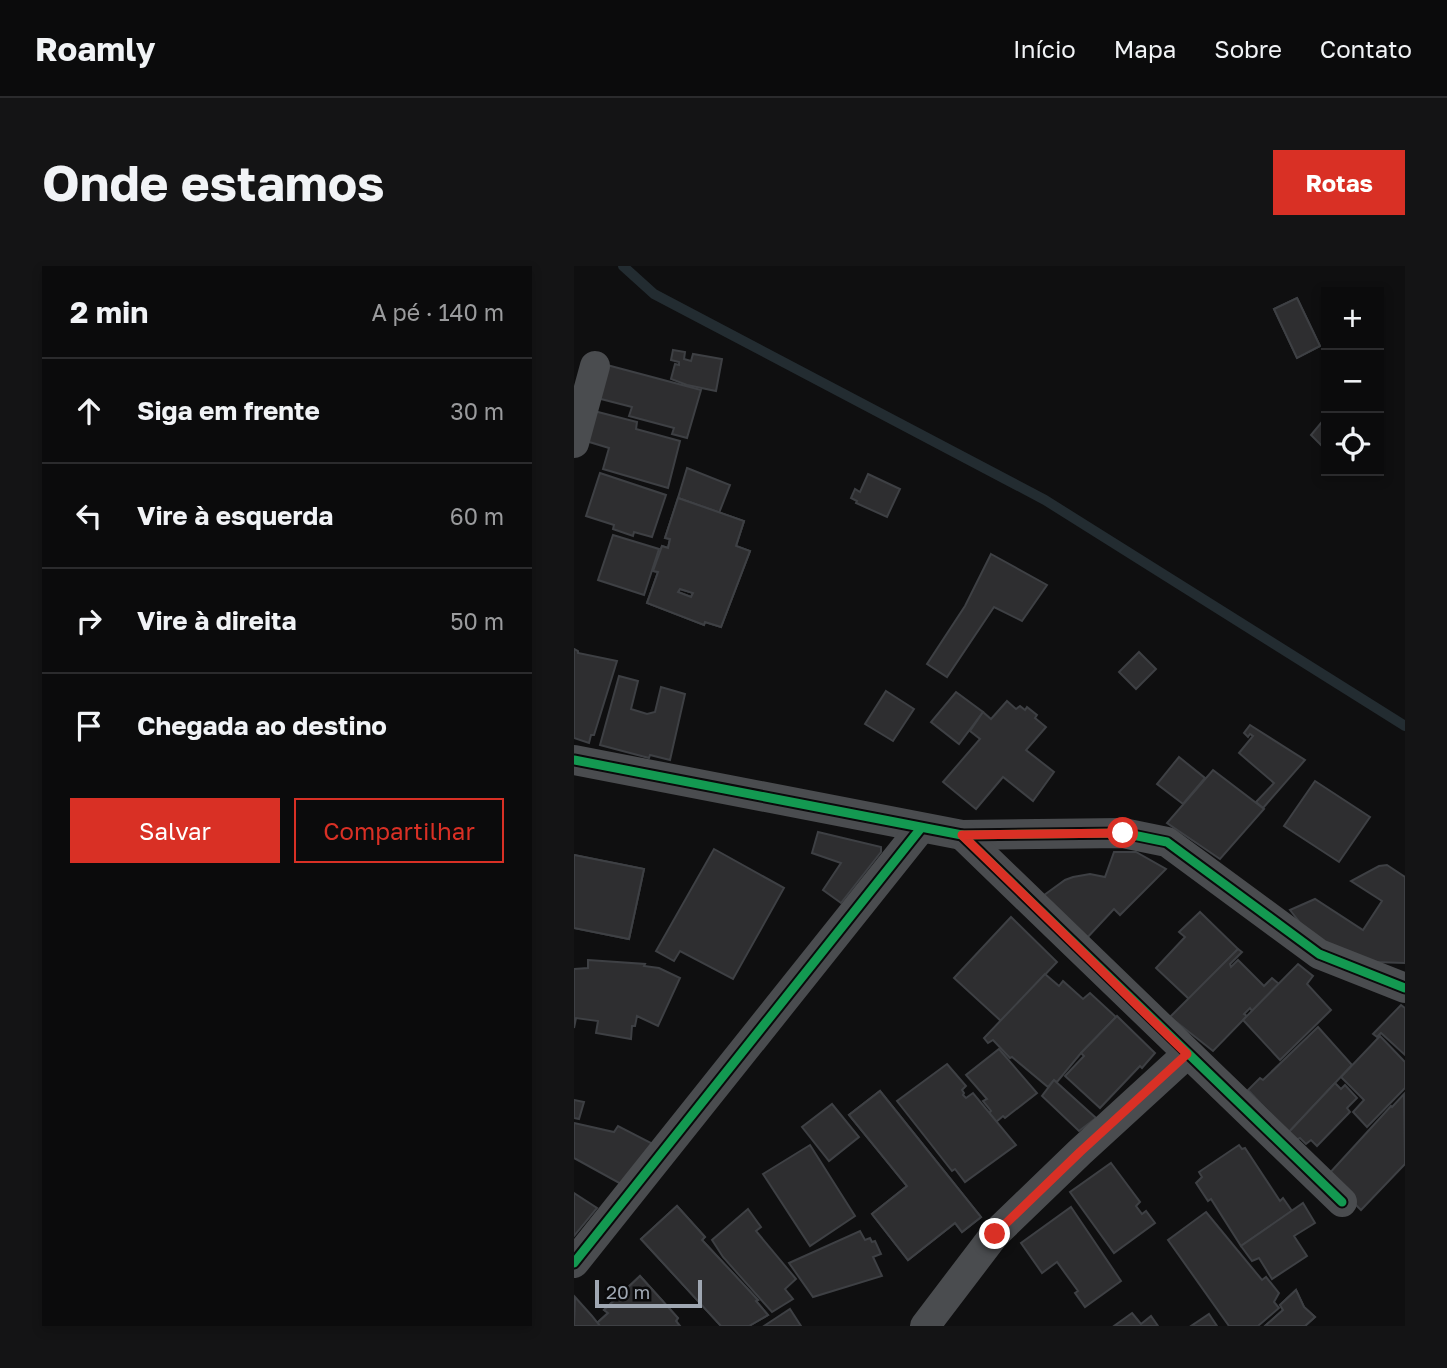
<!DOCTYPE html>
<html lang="pt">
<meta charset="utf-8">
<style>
:root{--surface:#0b0b0c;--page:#141415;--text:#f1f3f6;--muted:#9a9b9d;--line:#2b2b2d;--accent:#d93025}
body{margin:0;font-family:"Golos Text",sans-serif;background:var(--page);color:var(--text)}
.controls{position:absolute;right:21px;top:21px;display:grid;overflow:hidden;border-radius:0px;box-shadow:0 4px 10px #0003}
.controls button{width:63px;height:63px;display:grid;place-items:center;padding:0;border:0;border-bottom:2px solid var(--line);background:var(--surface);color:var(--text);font:35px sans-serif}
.scale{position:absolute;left:21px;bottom:18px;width:107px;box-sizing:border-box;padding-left:7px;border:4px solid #9fa7b2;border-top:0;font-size:19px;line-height:24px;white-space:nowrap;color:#9fa7b2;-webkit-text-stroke:5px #0a0a0b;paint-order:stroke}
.stop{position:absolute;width:21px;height:21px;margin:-16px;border:5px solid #d93025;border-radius:50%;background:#fff}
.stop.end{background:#d93025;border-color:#fff;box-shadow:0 2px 7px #0008}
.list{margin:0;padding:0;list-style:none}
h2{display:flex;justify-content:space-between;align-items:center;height:91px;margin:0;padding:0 28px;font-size:30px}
h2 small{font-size:23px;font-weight:400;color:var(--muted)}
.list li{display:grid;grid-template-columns:46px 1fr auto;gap:21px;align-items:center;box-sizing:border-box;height:105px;padding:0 28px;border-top:2px solid var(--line)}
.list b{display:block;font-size:26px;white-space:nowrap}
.list em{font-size:23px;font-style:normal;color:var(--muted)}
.actions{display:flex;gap:14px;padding:21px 28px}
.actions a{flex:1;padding:16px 0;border:2px solid var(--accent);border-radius:0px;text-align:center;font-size:24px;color:var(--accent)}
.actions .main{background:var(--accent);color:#fff}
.icon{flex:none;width:38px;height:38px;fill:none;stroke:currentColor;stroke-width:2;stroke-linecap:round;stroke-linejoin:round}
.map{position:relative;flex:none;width:831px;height:1060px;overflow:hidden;border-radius:0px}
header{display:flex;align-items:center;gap:42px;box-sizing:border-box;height:98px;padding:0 35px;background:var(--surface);border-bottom:2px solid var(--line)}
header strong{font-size:33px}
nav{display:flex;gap:38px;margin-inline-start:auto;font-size:24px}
.intro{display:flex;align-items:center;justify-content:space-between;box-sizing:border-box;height:168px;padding:0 42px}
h1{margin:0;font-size:49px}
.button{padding:18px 32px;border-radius:0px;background:var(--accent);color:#fff;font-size:24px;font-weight:700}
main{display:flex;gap:42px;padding:0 42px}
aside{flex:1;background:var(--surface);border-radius:0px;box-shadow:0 4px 10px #0003}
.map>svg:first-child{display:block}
</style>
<header>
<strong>Roamly</strong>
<nav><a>Início</a><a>Mapa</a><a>Sobre</a><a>Contato</a></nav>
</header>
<div class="intro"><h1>Onde estamos</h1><a class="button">Rotas</a></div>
<main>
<aside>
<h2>2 min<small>A pé · 140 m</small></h2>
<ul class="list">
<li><svg class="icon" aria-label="ahead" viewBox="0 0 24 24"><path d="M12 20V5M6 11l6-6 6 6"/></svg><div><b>Siga em frente</b></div><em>30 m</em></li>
<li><svg class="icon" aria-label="left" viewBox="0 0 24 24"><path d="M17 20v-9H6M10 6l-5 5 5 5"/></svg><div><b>Vire à esquerda</b></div><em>60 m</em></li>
<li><svg class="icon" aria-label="right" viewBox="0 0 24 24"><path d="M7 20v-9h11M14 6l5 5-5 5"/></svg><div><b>Vire à direita</b></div><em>50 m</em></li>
<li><svg class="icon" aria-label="arrive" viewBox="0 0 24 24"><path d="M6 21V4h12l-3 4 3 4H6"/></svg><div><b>Chegada ao destino</b></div></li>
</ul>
<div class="actions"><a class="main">Salvar</a><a>Compartilhar</a></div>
</aside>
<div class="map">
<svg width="831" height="1060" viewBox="0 0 831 1060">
<rect width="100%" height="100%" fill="#0f0f10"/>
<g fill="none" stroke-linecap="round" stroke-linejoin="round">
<polyline stroke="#232c31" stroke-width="10" points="49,0 80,28 471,234 831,460"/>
</g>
<g fill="#2e2e30" stroke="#3e4044" stroke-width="2" fill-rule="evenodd">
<polygon points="723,32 746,80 723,92 700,43"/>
<polygon points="723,32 746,80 723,92 700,43"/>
<polygon points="99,84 111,86 110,93 117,95 119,88 148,93 142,125 113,119 97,113 101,98 105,99 105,96 97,94"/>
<polygon points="33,99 127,124 113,172 98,168 100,162 55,150 58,141 23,132"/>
<polygon points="20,145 63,156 62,163 106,175 94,222 29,203 35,182 12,175"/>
<polygon points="752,151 752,184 737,169"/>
<polygon points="113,202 156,219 145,247 104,232"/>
<polygon points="26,207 92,229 78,271 60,266 59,270 39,263 40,259 12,250"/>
<polygon points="294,208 326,223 313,251 282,237 283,235 277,232 281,223 286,226"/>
<path d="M104,232L170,255L162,280L176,285L147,361L131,356L130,359L73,337L84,306L79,305L88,280L94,282L96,273L91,272ZM106,323L119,327L117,331L104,326Z"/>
<path d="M104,232L170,255L162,280L176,285L147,361L131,356L130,359L73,337L84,306L79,305L88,280L94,282L96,273L91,272ZM106,323L119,327L117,331L104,326Z"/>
<polygon points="39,269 85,283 70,329 24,314"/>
<polygon points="417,288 473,319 448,355 420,341 373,411 353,398 391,340"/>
<polygon points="0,383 4,385 4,387 43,395 20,469 17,469 15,477 0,472"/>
<polygon points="565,386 582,403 562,423 545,406"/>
<polygon points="45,410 64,415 57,443 73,448 81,446 87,421 111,428 96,494 76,489 75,492 26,479"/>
<polygon points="312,425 340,443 319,475 291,458"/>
<polygon points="382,426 409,446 385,478 357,456"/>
<polygon points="433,435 442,443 446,440 451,444 453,441 463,449 461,452 472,461 452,484 480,506 459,535 429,511 402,543 369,516 406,473 396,465 409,446 417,453"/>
<polygon points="676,459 731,494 689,542 682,536 700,517 665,487 679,470 676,468 674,471 670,467"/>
<polygon points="605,491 631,512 609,538 583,518"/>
<polygon points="639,504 690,543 646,593 593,557"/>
<polygon points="741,515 796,551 765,596 710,560"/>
<polygon points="244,566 307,581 307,586 267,637 249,624 267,597 238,587"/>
<polygon points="140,583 210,622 159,713 106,685 100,695 82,685"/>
<polygon points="540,586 562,586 592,603 546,649 540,643 511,674 466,632 491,614 499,611 516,608 531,611"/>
<polygon points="0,589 70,603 55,673 0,662"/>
<polygon points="0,589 70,603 55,673 0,662"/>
<polygon points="813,599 831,611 831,697 801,696 742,677 716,644 741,633 789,664 808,635 777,615 805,600"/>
<polygon points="626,646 664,683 615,733 582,702 611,671 605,666"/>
<polygon points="437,651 483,696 427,755 380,712"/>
<polygon points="664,683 668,686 656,698 657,701 664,694 690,720 698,712 705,718 678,745 676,742 670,748 673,750 639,785 596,751"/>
<polygon points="14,694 71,698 70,700 85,702 106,712 84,760 63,750 61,760 58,760 57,773 22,767 24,755 2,752 0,762 0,703 14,702"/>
<polygon points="724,698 739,710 733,718 757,744 706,794 669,754"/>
<polygon points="471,708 485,720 489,715 509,733 516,727 542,751 507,787 483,816 480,814 474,821 438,791 436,792 419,774 414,777 410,772"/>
<polygon points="827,739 831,742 831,789 807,767 803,771 799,768"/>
<polygon points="543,750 581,787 568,802 566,800 526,842 491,810 510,790 507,787"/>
<polygon points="744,761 778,799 714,867 674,824 686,812 689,814"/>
<polygon points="806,770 831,796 831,822 793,861 779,846 790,834 767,811"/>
<polygon points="425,783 463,827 431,852 429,850 422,856 415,847 417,845 409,835 413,833 392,809"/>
<polygon points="373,798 392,820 388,824 390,827 389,829 392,832 399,827 442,879 391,916 381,903 378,905 323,835"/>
<polygon points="480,814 522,852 505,865 468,830"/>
<polygon points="761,817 767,823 771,819 783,832 773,842 776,846 743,880 737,874 732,878 726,872 722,874 714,867"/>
<polygon points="306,825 407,951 388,966 381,957 334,994 298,948 333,920 275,849"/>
<polygon points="306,825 407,951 388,966 381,957 334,994 298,948 333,920 275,849"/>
<polygon points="830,828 831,898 787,944 753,910 817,840 818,841"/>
<polygon points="0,834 10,836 5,853 0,852"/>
<polygon points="258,838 285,871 255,895 228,861"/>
<polygon points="0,857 40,866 44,860 79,878 47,918 0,892"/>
<polygon points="236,879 281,950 236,980 189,908"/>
<polygon points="665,879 668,883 671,882 706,935 709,932 718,945 667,980 637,933 634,935 622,917 628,911 625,906"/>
<polygon points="537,897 566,936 562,940 568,948 572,945 581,957 540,987 496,926"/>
<polygon points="0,927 23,942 0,970"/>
<polygon points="729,937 741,957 720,970 733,990 698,1013 685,992 678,995 667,980"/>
<polygon points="103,940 131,971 128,974 184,1034 182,1035 194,1049 175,1060 147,1060 67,973"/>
<polygon points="103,940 131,971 128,974 184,1034 182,1035 194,1049 175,1060 147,1060 67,973"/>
<polygon points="497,941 547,1015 511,1041 501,1027 504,1025 483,996 468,1007 447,977"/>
<polygon points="174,943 187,961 182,965 222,1013 211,1023 219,1033 198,1046 149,991 138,974"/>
<polygon points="632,946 688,1014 692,1011 705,1027 700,1036 705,1042 684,1060 655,1060 594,974"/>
<polygon points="286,965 291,974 296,972 298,976 301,975 307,988 299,991 308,1010 239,1031 215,997"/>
<polygon points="66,1010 104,1052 102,1055 106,1060 26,1060 23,1057 34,1047 30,1044"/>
<polygon points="66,1010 104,1052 102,1055 106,1060 26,1060 23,1057 34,1047 30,1044"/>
<polygon points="722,1024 730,1041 741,1051 731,1060 691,1060 709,1044 706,1039"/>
<polygon points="722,1024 730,1041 741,1051 731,1060 691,1060 709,1044 706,1039"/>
<polygon points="1,1031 18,1050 26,1060 0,1060"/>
<polygon points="216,1043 227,1060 190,1060 199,1054"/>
<polygon points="558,1047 567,1058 577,1050 584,1060 540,1060"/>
<polygon points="635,1048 643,1060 617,1060"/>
</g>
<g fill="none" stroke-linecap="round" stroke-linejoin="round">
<g stroke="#4a4c4f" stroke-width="30">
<polyline points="0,177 21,100"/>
<polyline points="0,494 388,569 549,567 593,576 745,688 831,722"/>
<polyline points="388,569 768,936"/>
<polyline points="0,997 347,562"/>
<polyline points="351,1060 421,968 506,886 613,788"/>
</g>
<g stroke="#0a0a0b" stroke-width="13">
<g id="cycleway">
<polyline points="0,494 388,569 549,567 593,576 745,688 831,722"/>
<polyline points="388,569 768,936"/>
<polyline points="0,997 347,562"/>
</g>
</g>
<use href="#cycleway" stroke="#139951" stroke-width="9"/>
</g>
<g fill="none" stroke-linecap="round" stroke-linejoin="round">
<polyline stroke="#d93025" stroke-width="9" points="421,968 506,886 613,788 388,569 549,567"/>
</g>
</svg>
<div class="controls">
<button>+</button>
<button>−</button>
<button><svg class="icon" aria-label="locate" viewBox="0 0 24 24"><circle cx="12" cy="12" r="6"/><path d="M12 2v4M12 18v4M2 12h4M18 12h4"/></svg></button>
</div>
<div class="scale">20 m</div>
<div class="stop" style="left:549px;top:567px"></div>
<div class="stop end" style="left:421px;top:968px"></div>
</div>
</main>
